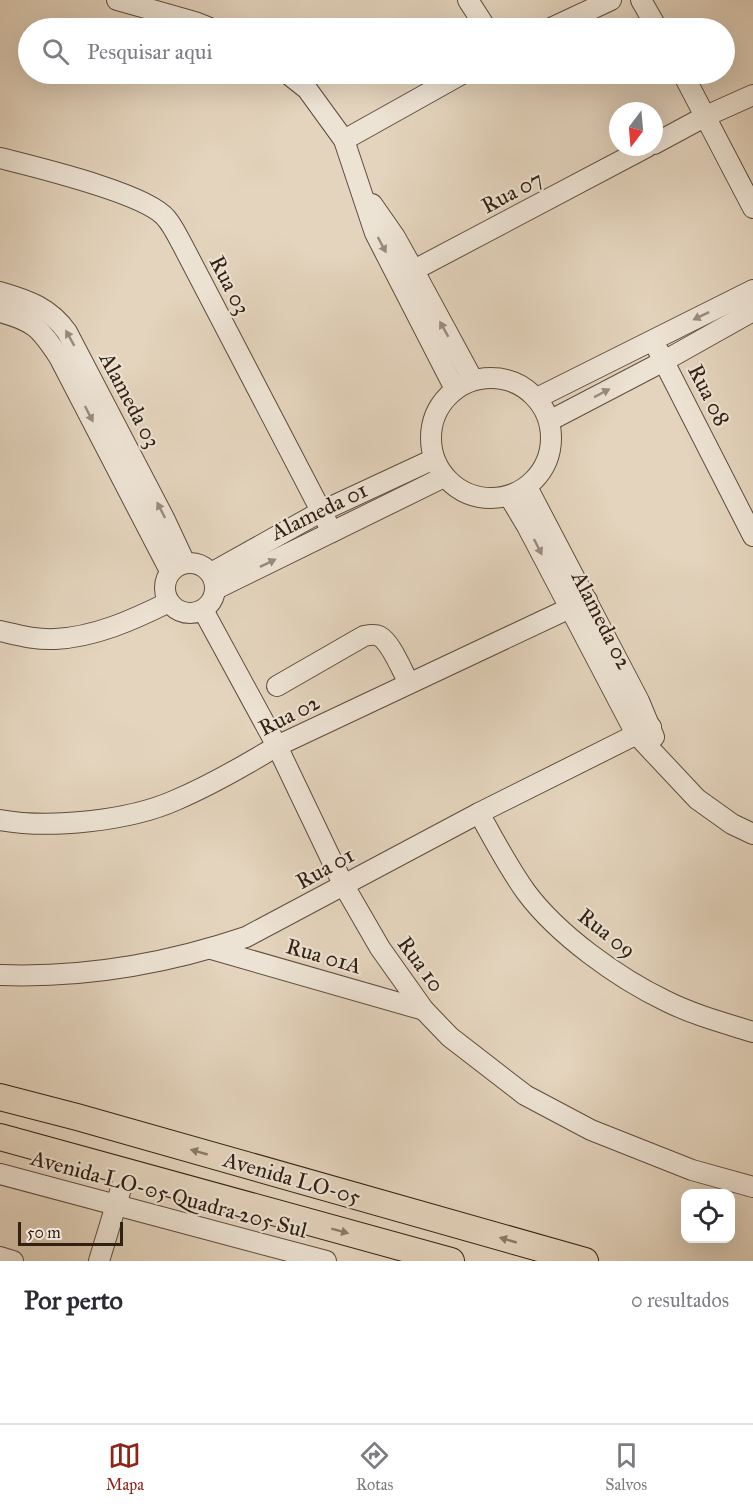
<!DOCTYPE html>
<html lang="pt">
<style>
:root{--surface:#fff;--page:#f7f7f7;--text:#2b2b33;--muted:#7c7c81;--line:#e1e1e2;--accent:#8f2418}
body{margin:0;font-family:"IM FELL Great Primer",serif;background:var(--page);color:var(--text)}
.controls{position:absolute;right:18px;bottom:18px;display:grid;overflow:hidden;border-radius:12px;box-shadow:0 6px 24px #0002}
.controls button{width:54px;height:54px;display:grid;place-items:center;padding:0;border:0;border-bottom:2px solid var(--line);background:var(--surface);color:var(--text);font:30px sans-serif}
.compass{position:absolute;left:609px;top:102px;width:54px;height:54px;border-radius:50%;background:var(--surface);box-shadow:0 6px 24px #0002;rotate:196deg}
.scale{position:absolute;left:18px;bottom:15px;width:105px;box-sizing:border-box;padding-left:6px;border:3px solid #312014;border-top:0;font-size:16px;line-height:21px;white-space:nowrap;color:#312014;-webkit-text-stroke:4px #ede3d4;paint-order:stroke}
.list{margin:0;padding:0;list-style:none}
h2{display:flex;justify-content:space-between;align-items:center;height:78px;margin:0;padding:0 24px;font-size:26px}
h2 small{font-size:20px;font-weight:400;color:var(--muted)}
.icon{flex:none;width:33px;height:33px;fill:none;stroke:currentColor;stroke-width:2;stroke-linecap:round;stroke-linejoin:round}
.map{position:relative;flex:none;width:753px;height:1261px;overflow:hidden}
.search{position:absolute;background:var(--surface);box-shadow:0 6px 24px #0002;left:18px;right:18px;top:18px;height:66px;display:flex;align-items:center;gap:15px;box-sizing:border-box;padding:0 21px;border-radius:33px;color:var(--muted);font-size:22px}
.sheet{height:162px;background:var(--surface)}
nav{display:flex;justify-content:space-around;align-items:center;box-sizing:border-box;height:84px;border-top:2px solid var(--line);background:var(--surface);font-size:16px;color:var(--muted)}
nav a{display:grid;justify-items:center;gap:3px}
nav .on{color:var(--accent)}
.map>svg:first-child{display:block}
</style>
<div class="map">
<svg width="753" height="1261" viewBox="0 0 753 1261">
<rect width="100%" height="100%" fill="#e4d4bd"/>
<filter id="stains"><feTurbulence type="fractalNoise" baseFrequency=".00333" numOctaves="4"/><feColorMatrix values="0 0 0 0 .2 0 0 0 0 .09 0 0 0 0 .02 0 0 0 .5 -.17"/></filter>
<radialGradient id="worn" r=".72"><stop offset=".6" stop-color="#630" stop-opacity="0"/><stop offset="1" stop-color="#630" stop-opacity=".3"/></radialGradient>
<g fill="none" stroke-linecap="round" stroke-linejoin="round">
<g stroke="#5e4d3e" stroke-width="22">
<g id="minor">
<polyline points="117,0 195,22 210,28"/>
<polyline points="468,0 486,28"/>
<polyline points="641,0 657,28"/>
<polyline points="551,28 611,0"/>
<polyline points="288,74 307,89 344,140 375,233 455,389"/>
<polyline points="683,74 753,208"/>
<polyline points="344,140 462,74"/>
<polyline points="654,144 706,116 753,95"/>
<path d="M0,158C35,167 146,193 166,218C173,226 178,237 183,246L332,532"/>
<polyline points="372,204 395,237 414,271 473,380"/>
<polyline points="399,278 647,147"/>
<path d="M0,292C28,300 50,308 67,332L164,518L185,563"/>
<path d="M0,312C34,321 40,328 59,357L170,571"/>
<polyline points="658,350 753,536"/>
<circle cx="491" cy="438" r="60"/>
<polyline points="537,398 753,290"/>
<polyline points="551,420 664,361 753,311"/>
<polyline points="527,487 639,701 654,737"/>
<polyline points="509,496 527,526 636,734 697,799 732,824 753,834"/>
<circle cx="190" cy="588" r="25"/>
<polyline points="211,573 322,511 434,459"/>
<polyline points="216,589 444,477"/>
<polyline points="203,610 277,746 343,884 380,948 424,1010 450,1037 525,1095 591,1130 692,1170 753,1187"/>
<path d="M0,631C18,635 36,640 55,639C95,637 133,620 169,602"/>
<path d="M277,686L364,636C369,635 375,634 379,636C391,642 402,671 409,683"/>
<path d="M479,813C494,840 508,867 526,892C558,935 618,978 666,1001C694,1015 724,1023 753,1032"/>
<path d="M0,820C50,829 129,821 176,800C211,785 244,766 277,746L587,600"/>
<polyline points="211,949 424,1010"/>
<path d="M0,975C84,978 166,964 246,937L479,813L651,727"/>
<polyline points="0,1174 326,1261"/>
<polyline points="0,1257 13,1261"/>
<polyline points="99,1261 126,1172"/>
</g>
</g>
<g stroke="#312014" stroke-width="28">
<g id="major">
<polyline points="0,1097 77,1117 585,1261"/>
<polyline points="0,1137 451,1261"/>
</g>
</g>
<use href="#minor" stroke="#ede3d4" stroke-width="20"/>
<use href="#major" stroke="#e4d4bd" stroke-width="26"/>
</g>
<defs><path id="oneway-solid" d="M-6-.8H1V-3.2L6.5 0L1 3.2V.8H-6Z" transform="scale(1.5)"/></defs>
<g fill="#988b7e">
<use href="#oneway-solid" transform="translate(382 245) rotate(62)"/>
<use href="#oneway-solid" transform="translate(701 316) rotate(154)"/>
<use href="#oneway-solid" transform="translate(444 329) rotate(-119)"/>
<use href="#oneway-solid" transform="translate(70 338) rotate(-119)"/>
<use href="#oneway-solid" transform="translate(602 393) rotate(-28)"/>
<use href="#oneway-solid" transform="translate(89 414) rotate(63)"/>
<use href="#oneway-solid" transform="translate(161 510) rotate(-117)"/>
<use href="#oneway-solid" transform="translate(538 547) rotate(63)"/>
<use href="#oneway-solid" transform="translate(268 563) rotate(-26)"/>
</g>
<g fill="#8a7a68">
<use href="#oneway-solid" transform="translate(199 1152) rotate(-164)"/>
<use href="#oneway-solid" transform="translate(340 1231) rotate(15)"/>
<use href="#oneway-solid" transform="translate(508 1240) rotate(-164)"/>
</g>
<g text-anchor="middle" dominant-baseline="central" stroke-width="4.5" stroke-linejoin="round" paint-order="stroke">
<g font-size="22" fill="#312014" stroke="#ede3d4">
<text transform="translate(512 192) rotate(-28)">Rua 07</text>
<text transform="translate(230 285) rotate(63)">Rua 03</text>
<text transform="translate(709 395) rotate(63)">Rua 08</text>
<text transform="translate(130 400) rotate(62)">Alameda 03</text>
<text transform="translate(319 511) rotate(-26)">Alameda 01</text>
<text transform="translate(602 620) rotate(63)">Alameda 02</text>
<text transform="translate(289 715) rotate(-27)">Rua 02</text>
<text transform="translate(325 868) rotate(-29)">Rua 01</text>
<text transform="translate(607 933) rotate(38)">Rua 09</text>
<text transform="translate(324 956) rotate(16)">Rua 01A</text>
<text transform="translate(421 964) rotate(54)">Rua 10</text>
<text transform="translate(292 1178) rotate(16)">Avenida LO-05</text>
<text transform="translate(169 1194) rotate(15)">Avenida LO-05 Quadra 205 Sul</text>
</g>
</g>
<rect width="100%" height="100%" filter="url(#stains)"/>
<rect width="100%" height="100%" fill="url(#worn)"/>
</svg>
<div class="controls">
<button><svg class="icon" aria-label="locate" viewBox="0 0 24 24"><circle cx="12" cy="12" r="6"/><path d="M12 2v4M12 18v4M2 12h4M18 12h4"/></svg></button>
</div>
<svg class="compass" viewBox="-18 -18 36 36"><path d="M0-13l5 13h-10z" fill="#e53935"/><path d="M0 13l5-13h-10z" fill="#7c7c81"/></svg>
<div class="scale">50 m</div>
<div class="search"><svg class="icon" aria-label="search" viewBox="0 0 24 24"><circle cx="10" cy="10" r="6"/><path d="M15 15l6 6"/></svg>Pesquisar aqui</div>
</div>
<section class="sheet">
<h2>Por perto<small>0 resultados</small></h2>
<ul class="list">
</ul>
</section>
<nav>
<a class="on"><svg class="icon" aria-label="map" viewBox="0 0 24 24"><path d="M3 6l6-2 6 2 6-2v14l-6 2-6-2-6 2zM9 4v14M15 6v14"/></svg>Mapa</a>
<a><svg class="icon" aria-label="directions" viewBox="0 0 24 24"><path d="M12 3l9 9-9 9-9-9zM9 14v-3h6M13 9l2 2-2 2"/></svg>Rotas</a>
<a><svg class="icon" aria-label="saved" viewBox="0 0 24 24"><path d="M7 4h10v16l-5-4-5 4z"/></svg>Salvos</a>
</nav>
